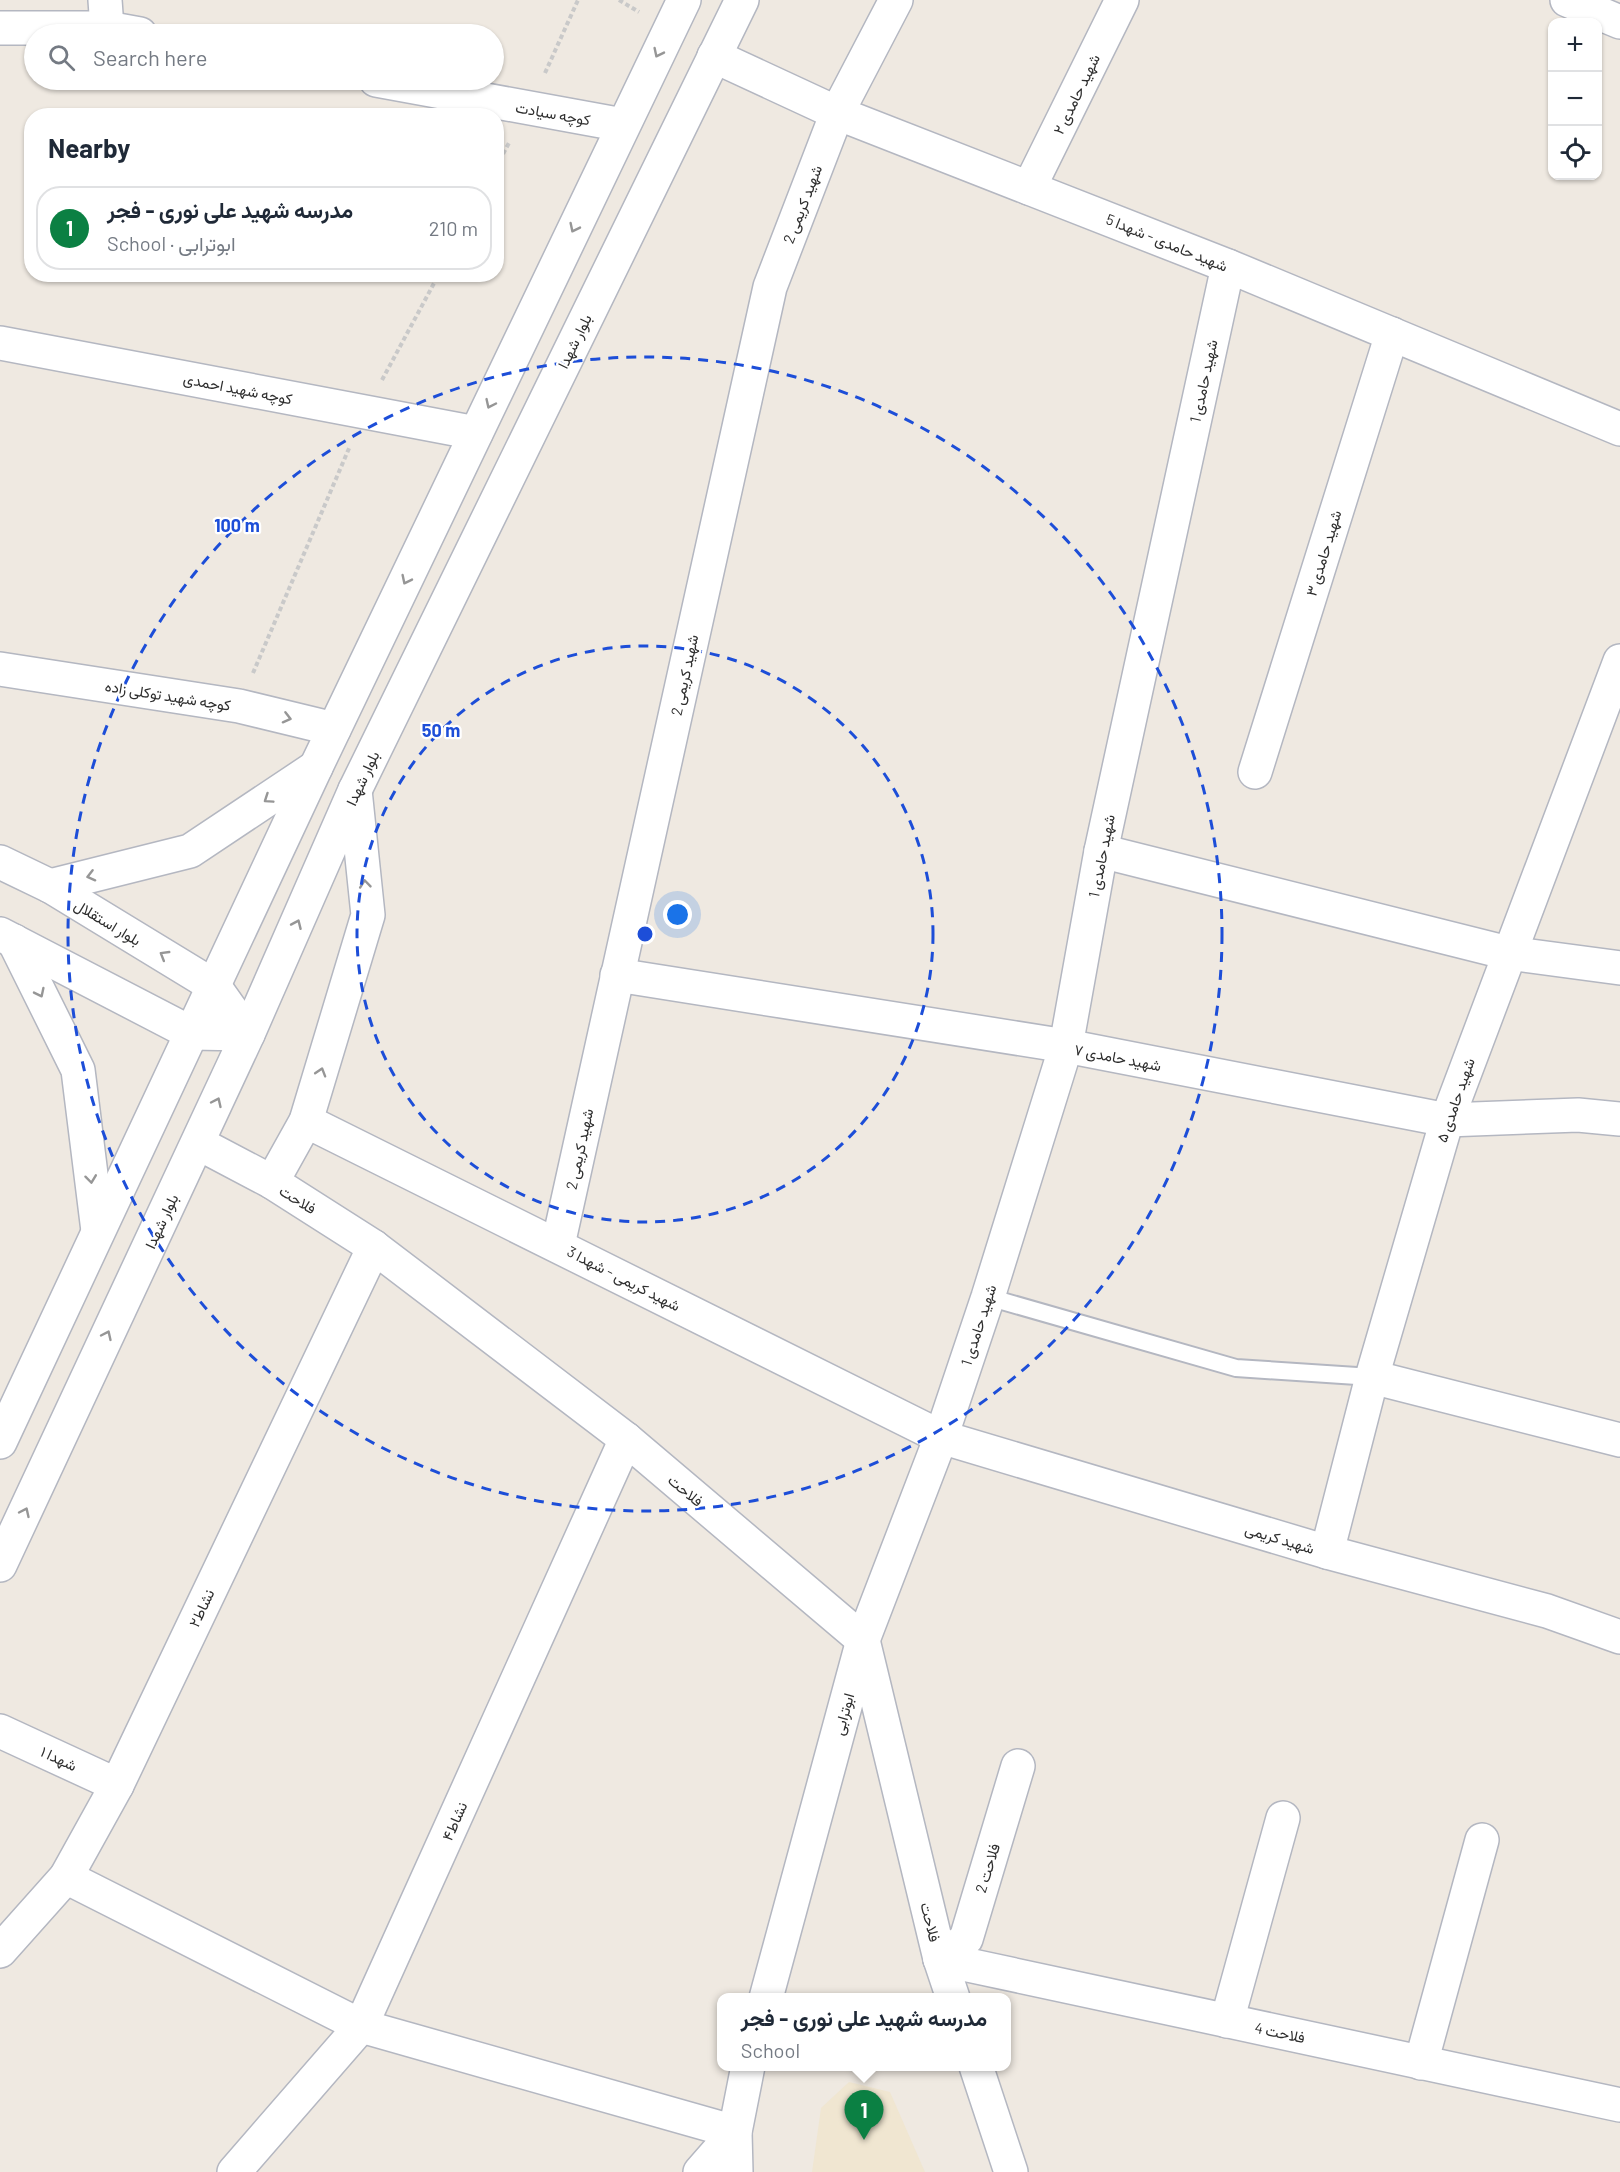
<!DOCTYPE html>
<meta charset="utf-8">
<style>
:root{--surface:#fff;--page:#f6f6f7;--text:#1f2937;--muted:#747a83;--line:#e0e1e3;--accent:#0b8043}
body{margin:0;font-family:Barlow,Vazirmatn,sans-serif;background:var(--page);color:var(--text)}
.controls{position:absolute;right:18px;top:18px;display:grid;overflow:hidden;border-radius:12px;box-shadow:0 2px 4px #0004}
.controls button{width:54px;height:54px;display:grid;place-items:center;padding:0;border:0;border-bottom:2px solid var(--line);background:var(--surface);color:var(--text);font:30px sans-serif}
.you{position:absolute;left:678px;top:915px;width:21px;height:21px;margin:-15px;border:4px solid #fff;border-radius:50%;background:#1a73e8;box-shadow:0 0 0 9px #1a73e833}
.badge{display:grid;place-items:center;width:39px;height:39px;border-radius:50%;background:var(--accent);color:#fff;font-size:20px;font-weight:700}
.pin{position:absolute;translate:-50% -50px;filter:drop-shadow(0 2px 3px #0008)}
.pin::after{content:'';position:absolute;top:32px;width:21px;height:18px;background:inherit;clip-path:polygon(0 0,100% 0,50% 100%)}
.popup{position:absolute;left:717px;top:1993px;width:294px;height:78px;box-sizing:border-box;display:grid;place-content:center;border-radius:12px;background:var(--surface);filter:drop-shadow(0 2px 4px #0005);font-size:20px;white-space:nowrap;color:var(--muted)}
.popup b{font-size:22px;color:var(--text)}
.popup::after{content:'';position:absolute;left:50%;top:100%;margin-left:-12px;border:12px solid transparent;border-top-color:var(--surface)}
.list{margin:0;padding:0;list-style:none}
h2{display:flex;justify-content:space-between;align-items:center;height:78px;margin:0;padding:0 24px;font-size:26px}
h2 small{font-size:20px;font-weight:400;color:var(--muted)}
.list li{display:grid;grid-template-columns:39px 1fr auto;gap:18px;align-items:center;box-sizing:border-box;height:84px;margin:0 12px 12px;padding:0 12px;border:2px solid var(--line);border-radius:24px}
.list b{display:block;font-size:22px;white-space:nowrap}
.list p{margin:0;font-size:20px;white-space:nowrap;color:var(--muted)}
.list em{font-size:20px;font-style:normal;color:var(--muted)}
.icon{flex:none;width:33px;height:33px;fill:none;stroke:currentColor;stroke-width:2;stroke-linecap:round;stroke-linejoin:round}
.map{position:relative;flex:none;width:1620px;height:2172px;overflow:hidden}
.search{position:absolute;background:var(--surface);box-shadow:0 2px 4px #0004;left:24px;top:24px;width:480px;height:66px;display:flex;align-items:center;gap:15px;box-sizing:border-box;padding:0 21px;border-radius:33px;color:var(--muted);font-size:22px}
.panel{position:absolute;background:var(--surface);box-shadow:0 2px 4px #0004;left:24px;top:108px;width:480px;height:174px;border-radius:24px}
.map>svg:first-child{display:block}
</style>
<div class="map">
<svg width="1620" height="2172" viewBox="0 0 1620 2172">
<rect width="100%" height="100%" fill="#efe9e1"/>
<polygon fill="#f0e6d1" points="849,2082 890,2092 925,2172 812,2172 821,2108"/>
<g fill="none" stroke-linecap="round" stroke-linejoin="round">
<g stroke="#b4b7c1" stroke-width="20">
<polyline id="lane" points="988,1297 1236,1368 1372,1377"/>
</g>
<g stroke="#b4b7c1" stroke-width="36">
<g id="street">
<polyline points="105,0 107,28"/>
<polyline points="1567,0 1620,22"/>
<polyline points="0,28 107,28 140,34"/>
<polyline points="376,80 623,125"/>
<polyline points="1029,188 1122,0"/>
<polyline points="0,343 476,433"/>
<polyline points="0,669 239,706 334,729"/>
<polyline points="1255,772 1392,334"/>
<polyline points="1101,851 1508,953 1620,968"/>
<polyline points="617,975 1066,1046 1447,1120 1578,1115 1620,1119"/>
<polyline points="306,1121 941,1437 1327,1552 1547,1611 1620,1637"/>
<polyline points="198,1143 272,1182 374,1247 626,1439 863,1640 940,1959 953,1998"/>
<polyline points="272,1182 306,1121 368,915 355,790"/>
<polyline points="558,1245 770,287 837,113 896,0"/>
<polyline points="1372,1377 1620,1440"/>
<polyline points="1327,1552 1372,1377 1447,1120 1620,661"/>
<polyline points="0,1731 117,1785"/>
<polyline points="66,1877 361,2026 735,2132 700,2172"/>
<polyline points="0,1951 66,1877 117,1785 374,1247"/>
<polyline points="940,1959 1620,2105"/>
<polyline points="940,1959 966,1939 1018,1766"/>
<polyline points="1227,2021 1283,1818"/>
<polyline points="1421,2063 1482,1840"/>
<polyline points="976,2066 1011,2172"/>
<polyline points="234,2172 361,2026 626,1439"/>
</g>
</g>
<g stroke="#b4b7c1" stroke-width="36">
<g id="secondary">
<polyline points="714,56 837,113 1228,266 1620,429"/>
<polyline points="0,862 50,886 214,986 248,1034 191,1033 0,934"/>
<polyline points="50,886 190,851 316,767"/>
<polyline points="14,941 78,1070 98,1231"/>
<polyline points="0,1442 316,767 684,0"/>
<polyline points="0,1565 248,1034 355,790 742,0"/>
<polyline points="766,1998 863,1640 941,1437 988,1297 1066,1046 1101,851 1228,266"/>
<polyline points="736,2172 735,2132 748,2066"/>
</g>
</g>
<g stroke="#c9c9c9" stroke-width="4" stroke-dasharray="4.5 3" stroke-linecap="butt">
<polyline points="619,0 639,12"/>
<polyline points="545,73 578,0"/>
<polyline points="496,167 510,141"/>
<polyline points="382,380 439,274"/>
<polyline points="253,673 350,446"/>
</g>
<use href="#lane" stroke="#fff" stroke-width="16"/>
<use href="#street" stroke="#fff" stroke-width="33"/>
<use href="#secondary" stroke="#fff" stroke-width="33"/>
</g>
<defs><path id="oneway-chevron" d="M-2-3.5L2.5 0L-2 3.5" fill="none" stroke-width="1.6" stroke-linecap="round" stroke-linejoin="round" transform="scale(1.5)"/></defs>
<g stroke="#969696">
<use href="#oneway-chevron" transform="translate(658 53) rotate(116)"/>
<use href="#oneway-chevron" transform="translate(574 228) rotate(116)"/>
<use href="#oneway-chevron" transform="translate(490 404) rotate(115)"/>
<use href="#oneway-chevron" transform="translate(406 580) rotate(116)"/>
<use href="#oneway-chevron" transform="translate(287 718) rotate(14)"/>
<use href="#oneway-chevron" transform="translate(268 799) rotate(146)"/>
<use href="#oneway-chevron" transform="translate(91 876) rotate(166)"/>
<use href="#oneway-chevron" transform="translate(365 884) rotate(-96)"/>
<use href="#oneway-chevron" transform="translate(297 924) rotate(-66)"/>
<use href="#oneway-chevron" transform="translate(164 955) rotate(-149)"/>
<use href="#oneway-chevron" transform="translate(40 993) rotate(64)"/>
<use href="#oneway-chevron" transform="translate(321 1072) rotate(-73)"/>
<use href="#oneway-chevron" transform="translate(217 1102) rotate(-65)"/>
<use href="#oneway-chevron" transform="translate(91 1179) rotate(83)"/>
<use href="#oneway-chevron" transform="translate(107 1335) rotate(-65)"/>
<use href="#oneway-chevron" transform="translate(25 1512) rotate(-65)"/>
</g>
<g fill="none" stroke="#1d4ed8" stroke-width="3" stroke-dasharray="10 8">
<circle cx="645" cy="934" r="288"/>
<circle cx="645" cy="934" r="577"/>
</g>
<g text-anchor="middle" dominant-baseline="central" stroke-width="4.5" stroke-linejoin="round" paint-order="stroke">
<g font-size="15" fill="#2e2e2e" stroke="#fff">
<text transform="translate(1076 94) rotate(-64)">شهید حامدی ۲</text>
<text transform="translate(553 113) rotate(10)">کوچه سیادت</text>
<text transform="translate(802 204) rotate(-69)">شهيد کريمی 2</text>
<text transform="translate(1167 242) rotate(22)">شهید حامدی - شهدا 5</text>
<text transform="translate(574 341) rotate(-64)">بلوار شهدا</text>
<text transform="translate(1203 381) rotate(-78)">شهيد حامدی 1</text>
<text transform="translate(238 388) rotate(11)">کوچه شهید احمدی</text>
<text transform="translate(1323 553) rotate(-73)">شهید حامدی ۳</text>
<text transform="translate(684 675) rotate(-78)">شهيد کريمی 2</text>
<text transform="translate(168 695) rotate(9)">کوچه شهید توکلی زاده</text>
<text transform="translate(362 778) rotate(-65)">بلوار شهدا</text>
<text transform="translate(1101 856) rotate(-79)">شهيد حامدی 1</text>
<text transform="translate(108 922) rotate(31)">بلوار استقلال</text>
<text transform="translate(1118 1057) rotate(11)">شهید حامدی ۷</text>
<text transform="translate(1455 1100) rotate(-71)">شهید حامدی ۵</text>
<text transform="translate(579 1149) rotate(-78)">شهيد کريمی 2</text>
<text transform="translate(298 1199) rotate(32)">فلاحت</text>
<text transform="translate(161 1221) rotate(-65)">بلوار شهدا</text>
<text transform="translate(624 1278) rotate(27)">شهيد کريمی - شهدا 3</text>
<text transform="translate(978 1325) rotate(-72)">شهيد حامدی 1</text>
<text transform="translate(686 1490) rotate(40)">فلاحت</text>
<text transform="translate(1280 1538) rotate(17)">شهید کریمی</text>
<text transform="translate(201 1608) rotate(-65)">نشاط۲</text>
<text transform="translate(843 1714) rotate(-75)">ابوترابی</text>
<text transform="translate(59 1758) rotate(25)">شهدا ۱</text>
<text transform="translate(454 1821) rotate(-66)">نشاط۴</text>
<text transform="translate(987 1868) rotate(-73)">فلاحت 2</text>
<text transform="translate(931 1922) rotate(76)">فلاحت</text>
<text transform="translate(1280 2032) rotate(12)">فلاحت 4</text>
</g>
</g>
<circle cx="645" cy="934" r="9" fill="#1d4ed8" stroke="#fff" stroke-width="3"/>
<g font-size="18" text-anchor="middle" font-weight="bold" fill="#1d4ed8" stroke="#fff" stroke-width="4.5" stroke-linejoin="round" paint-order="stroke">
<text x="237" y="532">100 m</text>
<text x="441" y="737">50 m</text>
</g>
</svg>
<div class="controls">
<button>+</button>
<button>−</button>
<button><svg class="icon" aria-label="locate" viewBox="0 0 24 24"><circle cx="12" cy="12" r="6"/><path d="M12 2v4M12 18v4M2 12h4M18 12h4"/></svg></button>
</div>
<div class="you"></div>
<div class="pin badge" style="left:864px;top:2140px">1</div>
<div class="popup"><b>مدرسه شهید علی نوری - فجر</b>School</div>
<div class="search"><svg class="icon" aria-label="search" viewBox="0 0 24 24"><circle cx="10" cy="10" r="6"/><path d="M15 15l6 6"/></svg>Search here</div>
<section class="panel">
<h2>Nearby<small></small></h2>
<ul class="list">
<li><span class="badge">1</span><div><b>مدرسه شهید علی نوری - فجر</b><p>School · ابوترابی</p></div><em>210 m</em></li>
</ul>
</section>
</div>
